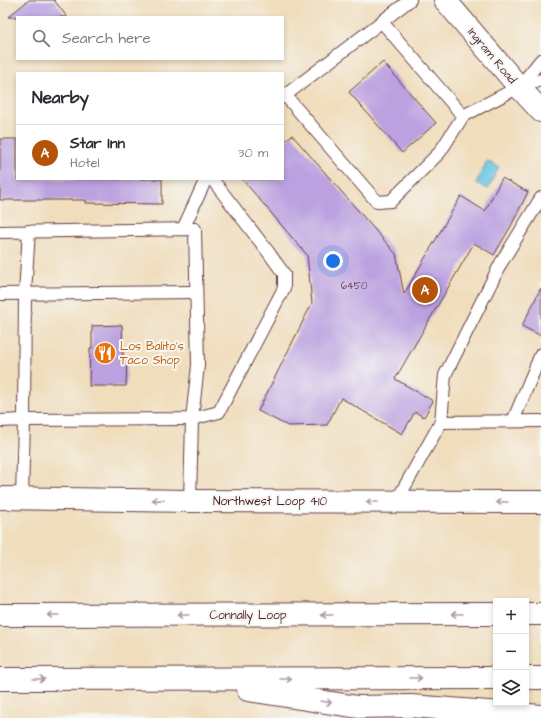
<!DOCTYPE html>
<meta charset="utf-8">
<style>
:root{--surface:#fff;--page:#f7f7f7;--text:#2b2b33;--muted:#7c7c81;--line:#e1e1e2;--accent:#b45309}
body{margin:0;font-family:"Architects Daughter",sans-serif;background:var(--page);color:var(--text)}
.controls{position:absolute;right:12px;bottom:12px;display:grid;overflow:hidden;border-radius:0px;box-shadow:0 2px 6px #0003}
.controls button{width:36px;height:36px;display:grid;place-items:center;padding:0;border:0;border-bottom:1px solid var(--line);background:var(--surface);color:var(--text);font:20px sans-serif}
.you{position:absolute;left:333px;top:261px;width:14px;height:14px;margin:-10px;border:3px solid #fff;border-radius:50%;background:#1a73e8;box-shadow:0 0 0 6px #1a73e833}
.badge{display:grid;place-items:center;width:26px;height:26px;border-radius:50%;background:var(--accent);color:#fff;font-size:13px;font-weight:700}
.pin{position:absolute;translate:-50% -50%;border:2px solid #fff;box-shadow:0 1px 4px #0006}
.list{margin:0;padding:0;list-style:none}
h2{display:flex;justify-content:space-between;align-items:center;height:52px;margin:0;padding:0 16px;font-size:17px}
h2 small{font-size:13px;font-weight:400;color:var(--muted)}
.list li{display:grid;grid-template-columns:26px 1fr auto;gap:12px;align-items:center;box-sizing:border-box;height:56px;padding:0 16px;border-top:1px solid var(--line)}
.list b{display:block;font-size:15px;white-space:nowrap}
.list p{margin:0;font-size:13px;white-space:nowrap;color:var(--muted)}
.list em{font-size:13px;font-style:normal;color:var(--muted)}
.icon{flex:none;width:22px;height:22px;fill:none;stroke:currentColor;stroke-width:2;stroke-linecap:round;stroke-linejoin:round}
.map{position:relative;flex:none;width:541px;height:718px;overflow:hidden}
.search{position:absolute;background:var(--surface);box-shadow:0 2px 6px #0003;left:16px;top:16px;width:268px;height:44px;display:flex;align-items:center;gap:10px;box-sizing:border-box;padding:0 14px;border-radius:0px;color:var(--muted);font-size:15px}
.panel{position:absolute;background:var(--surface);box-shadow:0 2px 6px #0003;left:16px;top:72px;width:268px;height:108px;border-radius:0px}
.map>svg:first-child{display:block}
</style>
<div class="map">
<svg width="541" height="718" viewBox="0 0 541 718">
<rect width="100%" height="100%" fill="#f6f6f2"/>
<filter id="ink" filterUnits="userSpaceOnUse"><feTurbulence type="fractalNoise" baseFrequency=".025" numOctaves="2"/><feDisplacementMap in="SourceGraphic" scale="8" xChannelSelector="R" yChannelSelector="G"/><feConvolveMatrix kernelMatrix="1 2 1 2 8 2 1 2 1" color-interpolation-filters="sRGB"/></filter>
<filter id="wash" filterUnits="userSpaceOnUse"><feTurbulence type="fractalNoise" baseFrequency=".012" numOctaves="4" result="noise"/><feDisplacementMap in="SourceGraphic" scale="16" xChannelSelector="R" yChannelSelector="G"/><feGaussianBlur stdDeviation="0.9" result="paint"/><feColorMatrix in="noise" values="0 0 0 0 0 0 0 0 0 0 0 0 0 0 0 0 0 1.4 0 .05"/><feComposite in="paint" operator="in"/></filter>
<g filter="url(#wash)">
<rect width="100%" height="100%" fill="#f0ddbc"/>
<polygon fill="#65c3e3" stroke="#587187" points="487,161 499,167 488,189 476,183"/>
<g id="blocks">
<g fill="#bba1e0">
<polygon points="29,0 54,0 67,17 8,17"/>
<polygon points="383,62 436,123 402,153 349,92"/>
<polygon points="292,135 396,254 404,294 461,196 485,211 502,178 528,192 511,226 494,255 474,243 395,379 433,401 424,417 415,412 402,434 341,398 327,425 288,426 258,411 312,303 307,255 242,179 283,179 283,142"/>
<polygon points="0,139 17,139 17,179 162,179 162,204 86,203 86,200 0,200"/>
<polygon points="541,288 541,336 522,326"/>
<polygon points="122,325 123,357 127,357 126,386 89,386 90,348 92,348 92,326"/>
</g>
</g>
</g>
<g filter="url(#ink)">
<use href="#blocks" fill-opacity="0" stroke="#633c41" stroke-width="1"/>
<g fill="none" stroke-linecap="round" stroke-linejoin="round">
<g stroke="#633c41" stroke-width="14">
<g id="service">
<polyline points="382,22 463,116 519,87 541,80"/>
<polyline points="519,87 541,60"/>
<polyline points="285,95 377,202 391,201 440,152 463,116"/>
<polyline points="283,97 410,0"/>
<polyline points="183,229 206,179"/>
<polyline points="29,231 25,293 24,420 192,419 219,412 284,288 284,274 269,253 212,179"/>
<polyline points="0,232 195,229 198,365 192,419 190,501"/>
<polyline points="0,294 196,292"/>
<polyline points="0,421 24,420 22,498"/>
<polyline points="513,421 541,354"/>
<polyline points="441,422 445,375 501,263 541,198"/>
<polyline points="396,502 441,422 541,421"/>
</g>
</g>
<g stroke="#633c41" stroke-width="24">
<g id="secondary">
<polyline points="445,0 519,87 541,111"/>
<polyline points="0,498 190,501 541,502"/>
</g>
</g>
<g stroke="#633c41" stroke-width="24">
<g id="motorway">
<polyline points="526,614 541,614"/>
<polyline points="0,615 496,614"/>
<polyline points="526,678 541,678"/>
<polyline points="0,679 496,678"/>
<polyline points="248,690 358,707 411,706 541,716"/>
</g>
</g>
<use href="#service" stroke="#fff" stroke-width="12"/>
<use href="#secondary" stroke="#fff" stroke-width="22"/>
<use href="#motorway" stroke="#fff" stroke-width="22"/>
</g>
<defs><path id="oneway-shaft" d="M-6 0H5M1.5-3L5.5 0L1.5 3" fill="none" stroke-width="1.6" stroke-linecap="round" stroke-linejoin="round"/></defs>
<g stroke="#ae9aa0">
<use href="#oneway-shaft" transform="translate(158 500) rotate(-179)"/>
<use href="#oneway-shaft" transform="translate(372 502) rotate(-180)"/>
<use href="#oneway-shaft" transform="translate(502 502) rotate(180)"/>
<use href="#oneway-shaft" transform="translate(457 614) rotate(180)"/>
<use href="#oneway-shaft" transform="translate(53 615) rotate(180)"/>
<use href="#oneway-shaft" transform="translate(183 615) rotate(180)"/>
<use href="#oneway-shaft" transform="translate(327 615) rotate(180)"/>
<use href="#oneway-shaft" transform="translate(416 678)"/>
<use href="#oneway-shaft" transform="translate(39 679)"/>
<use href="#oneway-shaft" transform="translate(286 679)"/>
<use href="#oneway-shaft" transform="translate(326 702) rotate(9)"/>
</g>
</g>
<defs>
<g id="restaurant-disc" transform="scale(1.15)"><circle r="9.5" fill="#e8710a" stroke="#f6f6f2"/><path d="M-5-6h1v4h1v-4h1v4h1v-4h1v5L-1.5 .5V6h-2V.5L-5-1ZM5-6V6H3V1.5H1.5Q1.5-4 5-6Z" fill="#fff"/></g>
</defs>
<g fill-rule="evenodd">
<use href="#restaurant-disc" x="105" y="353"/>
</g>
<g text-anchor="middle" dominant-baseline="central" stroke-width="4" stroke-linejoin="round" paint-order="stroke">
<g font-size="10" fill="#664058">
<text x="354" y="286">6450</text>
</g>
<g font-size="12" fill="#4a1f2b" stroke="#f6f6f2">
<text transform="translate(492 56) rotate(50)">Ingram Road</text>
<text x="270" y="501">Northwest Loop 410</text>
<text x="248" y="615">Connally Loop</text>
</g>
<g font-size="12" fill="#c56008" stroke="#f6f6f2" text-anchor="start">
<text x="120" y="346">Los Balito's<tspan x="120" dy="14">Taco Shop</tspan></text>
</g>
</g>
</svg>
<div class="controls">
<button>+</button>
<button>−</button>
<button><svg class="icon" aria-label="layers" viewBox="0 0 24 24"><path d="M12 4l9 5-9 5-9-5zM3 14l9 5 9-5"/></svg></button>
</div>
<div class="you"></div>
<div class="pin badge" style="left:425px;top:290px">A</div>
<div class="search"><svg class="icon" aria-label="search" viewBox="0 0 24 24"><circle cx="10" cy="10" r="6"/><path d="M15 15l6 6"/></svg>Search here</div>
<section class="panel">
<h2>Nearby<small></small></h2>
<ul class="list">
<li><span class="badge">A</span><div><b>Star Inn</b><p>Hotel</p></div><em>30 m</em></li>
</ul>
</section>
</div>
